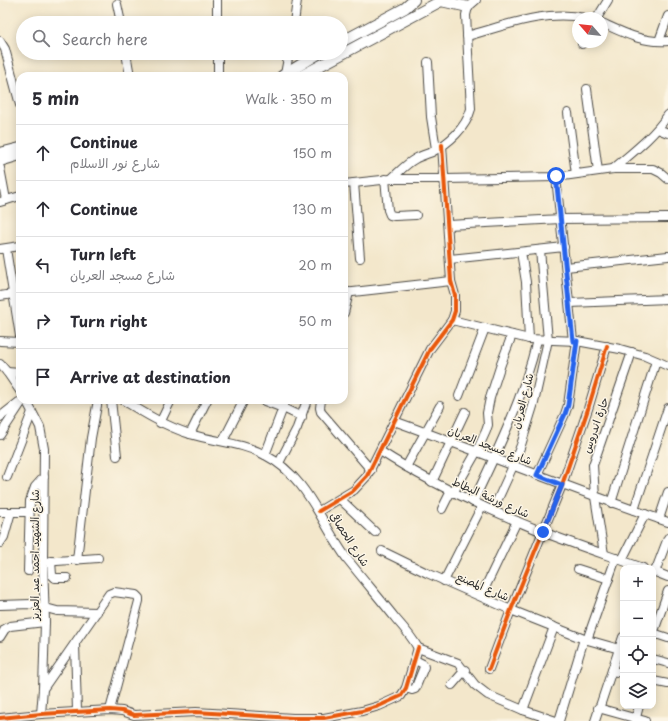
<!DOCTYPE html>
<meta charset="utf-8">
<style>
:root{--surface:#fff;--page:#f2f2f3;--text:#2b2b33;--muted:#7c7c81;--line:#e1e1e2}
body{margin:0;font-family:"Playpen Sans","Playpen Sans Arabic",sans-serif;background:var(--page);color:var(--text)}
.controls{position:absolute;right:12px;bottom:12px;display:grid;overflow:hidden;border-radius:8px;box-shadow:0 2px 10px #0003}
.controls button{width:36px;height:36px;display:grid;place-items:center;padding:0;border:0;border-bottom:1px solid var(--line);background:var(--surface);color:var(--text);font:20px sans-serif}
.compass{position:absolute;left:572px;top:12px;width:36px;height:36px;border-radius:50%;background:var(--surface);box-shadow:0 2px 10px #0003;rotate:298deg}
.stop{position:absolute;width:12px;height:12px;margin:-9px;border:3px solid #2563eb;border-radius:50%;background:#fff}
.stop.end{background:#2563eb;border-color:#fff;box-shadow:0 1px 4px #0008}
.list{margin:0;padding:0;list-style:none}
h2{display:flex;justify-content:space-between;align-items:center;height:52px;margin:0;padding:0 16px;font-size:17px}
h2 small{font-size:13px;font-weight:400;color:var(--muted)}
.list li{display:grid;grid-template-columns:26px 1fr auto;gap:12px;align-items:center;box-sizing:border-box;height:56px;padding:0 16px;border-top:1px solid var(--line)}
.list b{display:block;font-size:15px;white-space:nowrap}
.list p{margin:0;font-size:13px;white-space:nowrap;color:var(--muted)}
.list em{font-size:13px;font-style:normal;color:var(--muted)}
.icon{flex:none;width:22px;height:22px;fill:none;stroke:currentColor;stroke-width:2;stroke-linecap:round;stroke-linejoin:round}
.map{position:relative;flex:none;width:668px;height:721px;overflow:hidden}
.search{position:absolute;background:var(--surface);box-shadow:0 2px 10px #0003;left:16px;top:16px;width:332px;height:44px;display:flex;align-items:center;gap:10px;box-sizing:border-box;padding:0 14px;border-radius:22px;color:var(--muted);font-size:15px}
.panel{position:absolute;background:var(--surface);box-shadow:0 2px 10px #0003;left:16px;top:72px;width:332px;height:332px;border-radius:12px}
.map>svg:first-child{display:block}
</style>
<div class="map">
<svg width="668" height="721" viewBox="0 0 668 721">
<rect width="100%" height="100%" fill="#fcf5e5"/>
<filter id="ink" filterUnits="userSpaceOnUse"><feTurbulence type="fractalNoise" baseFrequency=".025" numOctaves="2"/><feDisplacementMap in="SourceGraphic" scale="8" xChannelSelector="R" yChannelSelector="G"/><feConvolveMatrix kernelMatrix="1 2 1 2 8 2 1 2 1" color-interpolation-filters="sRGB"/></filter>
<filter id="wash" filterUnits="userSpaceOnUse"><feTurbulence type="fractalNoise" baseFrequency=".012" numOctaves="4" result="noise"/><feDisplacementMap in="SourceGraphic" scale="16" xChannelSelector="R" yChannelSelector="G"/><feGaussianBlur stdDeviation="0.9" result="paint"/><feColorMatrix in="noise" values="0 0 0 0 0 0 0 0 0 0 0 0 0 0 0 0 0 1.4 0 .05"/><feComposite in="paint" operator="in"/></filter>
<g filter="url(#wash)">
<rect width="100%" height="100%" fill="#f3e7cb"/>
</g>
<g filter="url(#ink)">
<g fill="none" stroke-linecap="round" stroke-linejoin="round">
<g stroke="#494743" stroke-width="10">
<g id="minor">
<polyline points="217,0 217,23"/>
<polyline points="117,4 121,23"/>
<polyline points="597,18 608,0"/>
<polyline points="294,23 297,0"/>
<path d="M602,23C624,33 643,43 668,41"/>
<path d="M467,36C505,26 545,9 585,18"/>
<polyline points="0,41 5,49 20,105"/>
<polyline points="659,41 668,16"/>
<polyline points="582,44 583,42"/>
<polyline points="126,53 130,76"/>
<polyline points="218,53 218,76"/>
<polyline points="428,62 431,117 436,149"/>
<polyline points="285,74 289,53"/>
<polyline points="587,89 598,171"/>
<polyline points="568,113 576,174"/>
<polyline points="658,129 668,133"/>
<polyline points="0,168 6,200"/>
<path d="M613,169C633,152 653,137 668,115"/>
<polyline points="556,177 573,341"/>
<polyline points="385,179 388,210 390,215 395,216 416,215"/>
<path d="M391,179C399,172 406,164 415,159C420,156 427,154 432,152C449,143 466,128 471,109L466,15L468,7L476,0"/>
<polyline points="354,183 360,258"/>
<polyline points="344,184 391,179 445,179 556,177 613,169 653,169 661,173 668,179"/>
<polyline points="0,202 20,196"/>
<polyline points="448,225 561,219 668,218"/>
<polyline points="0,249 20,246"/>
<polyline points="6,249 20,336"/>
<polyline points="521,252 526,282 529,339"/>
<polyline points="450,259 564,247"/>
<polyline points="566,267 668,256"/>
<polyline points="344,293 451,281"/>
<polyline points="0,296 13,294"/>
<polyline points="570,303 668,299"/>
<polyline points="344,313 349,292"/>
<polyline points="452,320 529,339 577,341 620,349 645,356 668,366"/>
<polyline points="0,341 20,342"/>
<polyline points="0,364 7,372 20,391"/>
<polyline points="7,372 20,373"/>
<polyline points="459,396 485,328"/>
<polyline points="26,400 40,427 44,449 43,562 45,622 43,689 41,714"/>
<polyline points="111,400 117,456"/>
<path d="M123,400C144,413 165,426 190,434C215,442 241,442 265,455C308,477 321,524 348,560C364,580 380,599 396,619C404,628 412,637 418,648"/>
<polyline points="262,400 283,408 302,417"/>
<polyline points="321,400 320,408 321,412 371,470"/>
<polyline points="0,417 19,402"/>
<path d="M394,421C486,454 576,491 668,522"/>
<polyline points="160,423 171,400"/>
<polyline points="190,434 207,400"/>
<polyline points="0,435 23,400"/>
<polyline points="223,441 244,400"/>
<path d="M380,451C431,484 486,509 543,532C576,545 610,556 643,568"/>
<polyline points="265,455 286,400"/>
<polyline points="279,463 297,428 306,403 306,400"/>
<polyline points="406,467 440,406"/>
<polyline points="537,475 565,414 568,405 577,341"/>
<polyline points="7,477 32,412"/>
<polyline points="432,482 465,412"/>
<polyline points="453,493 477,451 486,431 488,425 487,413 490,398 501,364 512,335"/>
<polyline points="340,499 375,532"/>
<path d="M473,502C498,450 524,396 537,340"/>
<polyline points="611,503 656,361"/>
<polyline points="442,509 451,491"/>
<polyline points="493,510 513,466 521,445 534,403 548,340 540,250"/>
<polyline points="634,510 668,408"/>
<polyline points="319,511 354,490 367,476 430,349 452,320 455,311 455,295 451,281 442,145"/>
<polyline points="0,512 29,512"/>
<polyline points="659,519 668,492"/>
<polyline points="0,543 4,537 11,512"/>
<polyline points="382,551 427,573 511,610 584,639 623,650"/>
<polyline points="604,554 595,497 593,465 632,352"/>
<polyline points="77,560 91,438 98,400"/>
<polyline points="622,560 645,514"/>
<polyline points="51,561 52,575 55,578 67,578"/>
<polyline points="43,562 98,558"/>
<polyline points="578,569 609,579"/>
<polyline points="28,571 30,501 35,487 44,477"/>
<polyline points="653,571 668,577"/>
<polyline points="655,572 668,538"/>
<polyline points="444,581 482,506"/>
<polyline points="481,596 517,521"/>
<polyline points="0,605 31,604 57,611 97,612"/>
<polyline points="653,633 668,638"/>
<polyline points="653,634 668,591"/>
<polyline points="0,637 5,629 10,626 45,622"/>
<polyline points="587,640 616,558"/>
<polyline points="75,644 77,711"/>
<polyline points="418,648 458,663 475,685 488,695 523,710 556,721"/>
<polyline points="653,659 668,663"/>
<polyline points="489,669 511,610 562,485 588,409 607,346"/>
<polyline points="612,671 623,673"/>
<polyline points="653,681 668,684"/>
<polyline points="452,685 465,670"/>
<polyline points="406,688 412,690 415,689 424,667 423,664 415,660"/>
<polyline points="43,689 109,594 114,592 136,595 139,598 139,601 110,710"/>
<polyline points="598,708 645,721"/>
<polyline points="523,710 554,627"/>
<polyline points="0,718 41,714 110,710 122,711 134,715 196,712 293,718 324,718 340,715 362,711 379,706 401,696 406,688 418,648"/>
<polyline points="559,721 584,639"/>
<polyline points="595,721 623,637"/>
<polyline points="635,721 639,706"/>
</g>
</g>
<g stroke="#494743" stroke-width="12">
<g id="major">
<polyline points="341,42 405,8 414,0"/>
<polyline points="282,76 320,53"/>
<polyline points="301,76 441,1 468,7"/>
<polyline points="0,153 20,148"/>
<polyline points="0,161 20,155"/>
</g>
</g>
<use href="#minor" stroke="#fff" stroke-width="8"/>
<use href="#major" stroke="#fff" stroke-width="10"/>
<g stroke="#fcf5e5" stroke-width="6">
<g id="cycleway">
<polyline points="319,511 354,490 367,476 430,349 452,320 455,311 455,295 451,281 442,145"/>
<polyline points="489,669 511,610 562,485 588,409 607,346"/>
<polyline points="0,718 41,714 110,710 122,711 134,715 196,712 293,718 324,718 340,715 362,711 379,706 401,696 406,688 418,648"/>
</g>
</g>
<use href="#cycleway" stroke="#e8590c" stroke-width="4"/>
</g>
</g>
<g fill="none" stroke-linecap="round" stroke-linejoin="round" filter="url(#ink)">
<polyline stroke="#2563eb" stroke-width="5" points="543,532 562,485 537,475 565,414 568,405 577,341 573,341 556,176"/>
</g>
<g text-anchor="middle" dominant-baseline="central" stroke-width="3" stroke-linejoin="round" paint-order="stroke">
<g font-size="11" fill="#2b2b2b" stroke="#fcf5e5">
<text transform="translate(522 401) rotate(-75)">شارع العريان</text>
<text transform="translate(595 425) rotate(-71)">حارة اندروس</text>
<text transform="translate(490 445) rotate(21)">شارع مسجد العريان</text>
<text transform="translate(491 497) rotate(24)">شارع ورشة البطاط</text>
<text transform="translate(350 539) rotate(57)">شارع الحصافي</text>
<text transform="translate(34 555) rotate(-90)">شارع الشهيد احمد عبد العزيز</text>
<text transform="translate(483 586) rotate(23)">شارع المصنع</text>
</g>
</g>
</svg>
<div class="controls">
<button>+</button>
<button>−</button>
<button><svg class="icon" aria-label="locate" viewBox="0 0 24 24"><circle cx="12" cy="12" r="6"/><path d="M12 2v4M12 18v4M2 12h4M18 12h4"/></svg></button>
<button><svg class="icon" aria-label="layers" viewBox="0 0 24 24"><path d="M12 4l9 5-9 5-9-5zM3 14l9 5 9-5"/></svg></button>
</div>
<svg class="compass" viewBox="-18 -18 36 36"><path d="M0-13l5 13h-10z" fill="#e53935"/><path d="M0 13l5-13h-10z" fill="#7c7c81"/></svg>
<div class="stop" style="left:556px;top:176px"></div>
<div class="stop end" style="left:543px;top:532px"></div>
<div class="search"><svg class="icon" aria-label="search" viewBox="0 0 24 24"><circle cx="10" cy="10" r="6"/><path d="M15 15l6 6"/></svg>Search here</div>
<section class="panel">
<h2>5 min<small>Walk · 350 m</small></h2>
<ul class="list">
<li><svg class="icon" aria-label="ahead" viewBox="0 0 24 24"><path d="M12 20V5M6 11l6-6 6 6"/></svg><div><b>Continue</b><p>شارع نور الاسلام</p></div><em>150 m</em></li>
<li><svg class="icon" aria-label="ahead" viewBox="0 0 24 24"><path d="M12 20V5M6 11l6-6 6 6"/></svg><div><b>Continue</b></div><em>130 m</em></li>
<li><svg class="icon" aria-label="left" viewBox="0 0 24 24"><path d="M17 20v-9H6M10 6l-5 5 5 5"/></svg><div><b>Turn left</b><p>شارع مسجد العريان</p></div><em>20 m</em></li>
<li><svg class="icon" aria-label="right" viewBox="0 0 24 24"><path d="M7 20v-9h11M14 6l5 5-5 5"/></svg><div><b>Turn right</b></div><em>50 m</em></li>
<li><svg class="icon" aria-label="arrive" viewBox="0 0 24 24"><path d="M6 21V4h12l-3 4 3 4H6"/></svg><div><b>Arrive at destination</b></div></li>
</ul>
</section>
</div>
